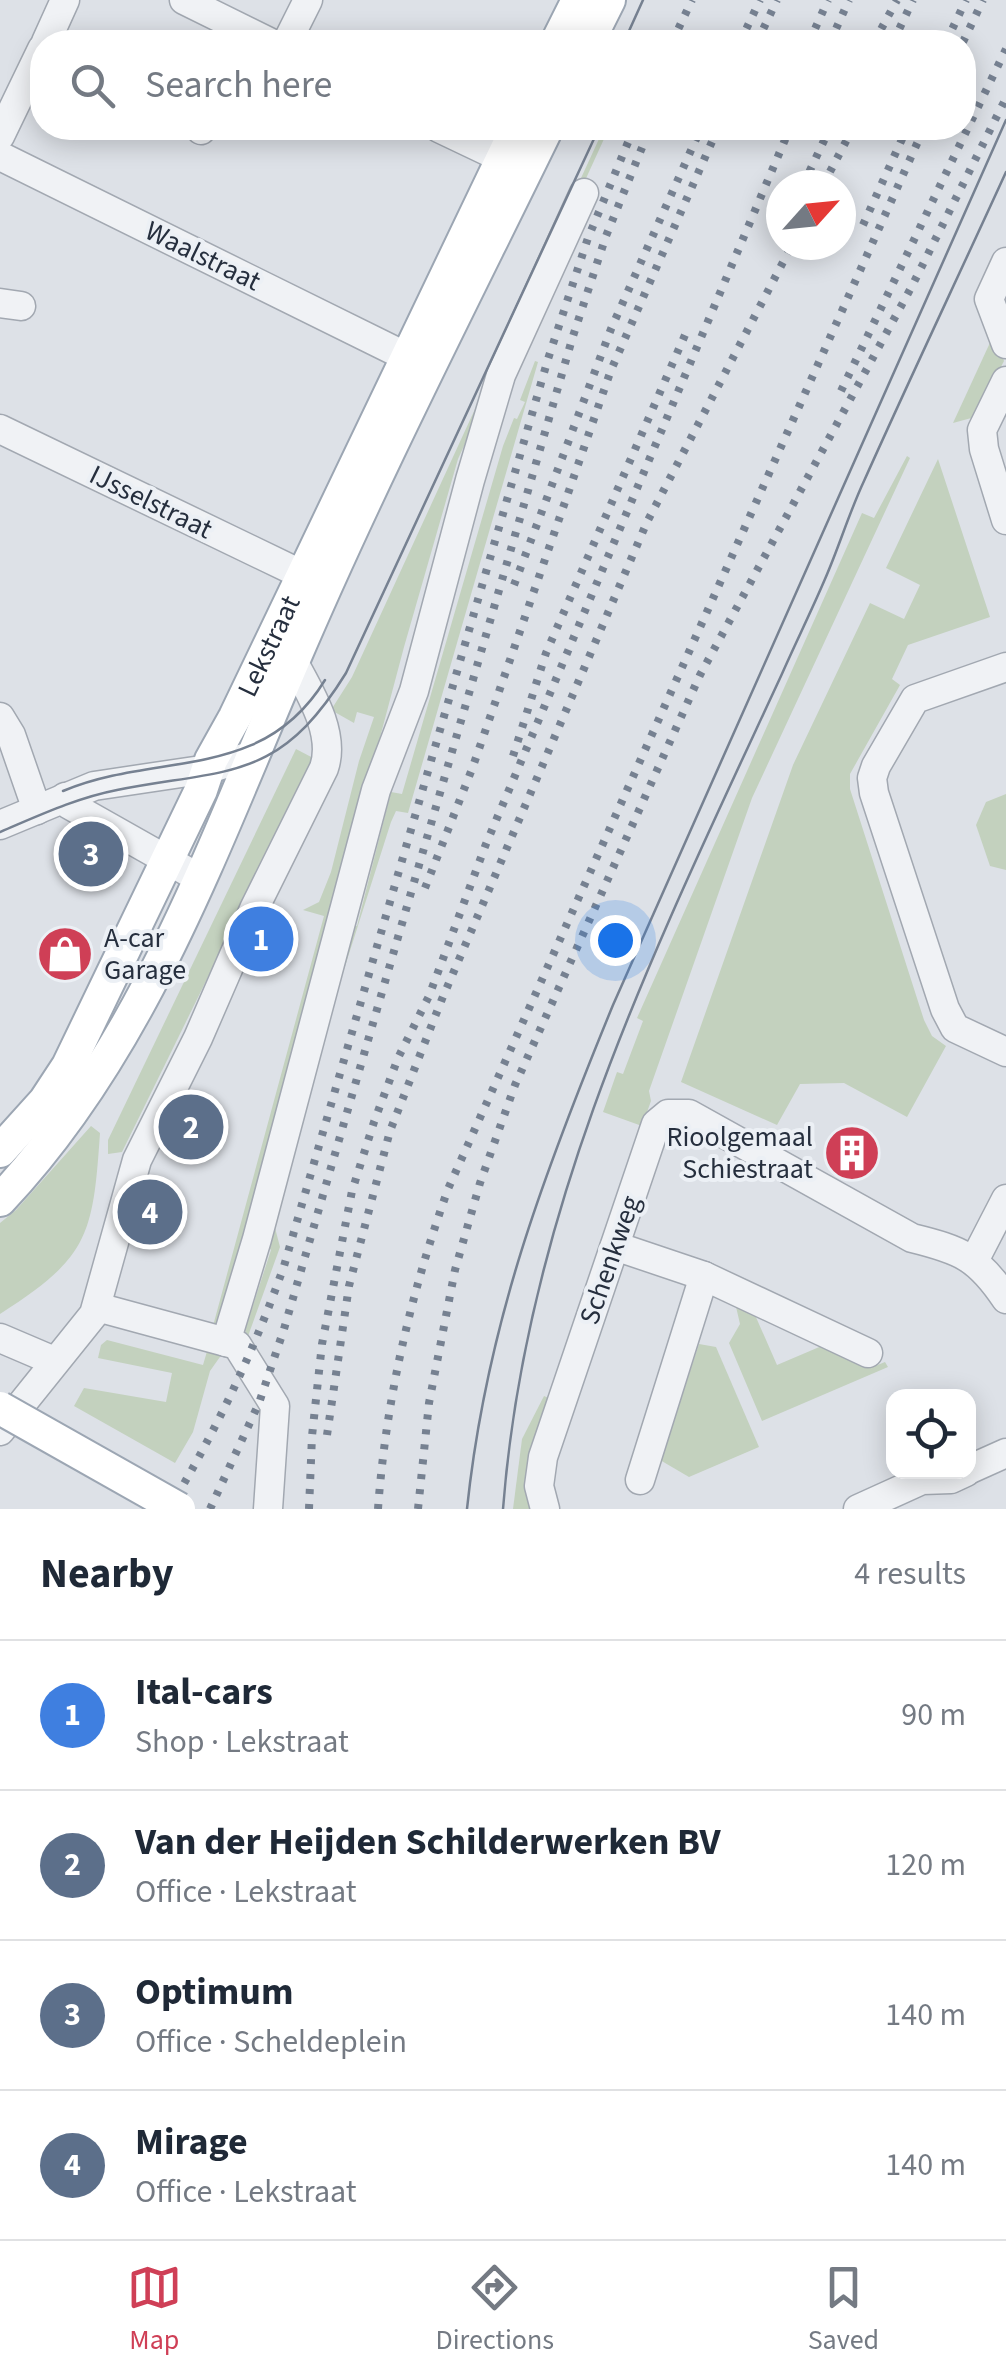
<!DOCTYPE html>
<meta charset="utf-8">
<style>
:root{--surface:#fff;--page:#f2f2f3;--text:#1f2937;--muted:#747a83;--line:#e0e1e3;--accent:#cf3f56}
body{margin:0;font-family:"Source Sans 3",sans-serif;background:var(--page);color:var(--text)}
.controls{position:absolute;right:30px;bottom:30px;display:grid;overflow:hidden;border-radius:20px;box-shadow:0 5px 25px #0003}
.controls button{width:90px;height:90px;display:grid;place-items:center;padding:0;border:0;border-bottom:2px solid var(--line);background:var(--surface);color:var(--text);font:50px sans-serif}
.compass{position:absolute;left:766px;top:170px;width:90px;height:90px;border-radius:50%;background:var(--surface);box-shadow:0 5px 25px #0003;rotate:63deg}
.you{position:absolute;left:615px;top:940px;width:35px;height:35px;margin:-25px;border:8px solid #fff;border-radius:50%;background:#1a73e8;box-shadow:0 0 0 15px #1a73e833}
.badge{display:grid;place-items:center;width:65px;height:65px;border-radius:50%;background:var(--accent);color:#fff;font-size:32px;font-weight:700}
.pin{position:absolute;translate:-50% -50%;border:5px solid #fff;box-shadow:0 2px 10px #0006}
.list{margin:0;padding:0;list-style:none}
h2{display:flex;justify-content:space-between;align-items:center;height:130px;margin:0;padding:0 40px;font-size:42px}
h2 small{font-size:32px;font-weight:400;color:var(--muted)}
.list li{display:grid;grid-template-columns:65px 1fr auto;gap:30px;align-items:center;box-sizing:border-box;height:150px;padding:0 40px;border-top:2px solid var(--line)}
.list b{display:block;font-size:38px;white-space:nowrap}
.list p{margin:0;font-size:32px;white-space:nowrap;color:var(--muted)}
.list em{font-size:32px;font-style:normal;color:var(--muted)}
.icon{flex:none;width:55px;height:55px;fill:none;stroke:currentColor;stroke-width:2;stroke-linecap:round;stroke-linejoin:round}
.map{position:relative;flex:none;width:1006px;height:1509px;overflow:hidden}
.search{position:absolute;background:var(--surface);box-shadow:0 5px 25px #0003;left:30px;right:30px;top:30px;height:110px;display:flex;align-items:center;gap:25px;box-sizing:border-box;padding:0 35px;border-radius:40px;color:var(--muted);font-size:38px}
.sheet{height:730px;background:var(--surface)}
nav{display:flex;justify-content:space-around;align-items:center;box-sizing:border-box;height:140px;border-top:2px solid var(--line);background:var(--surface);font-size:28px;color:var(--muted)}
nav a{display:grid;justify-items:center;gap:5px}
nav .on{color:var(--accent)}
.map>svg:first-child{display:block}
</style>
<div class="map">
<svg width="1006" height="1509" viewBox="0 0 1006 1509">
<rect width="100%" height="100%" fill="#dde1e7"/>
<g fill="#c3d1be">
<polygon points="604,128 609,128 458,459 404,647 223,1329 213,1326 324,916 303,910 319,902 331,872 359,761 374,717 357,712 354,723 331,710 352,677"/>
<polygon points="994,334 1004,361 975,417 953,423"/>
<polygon points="535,361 538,362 408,813 396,811 391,822 319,1048 274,1224 280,1247 247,1339 245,1330 271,1250 262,1240 346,924 357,926 391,792 402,794 503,446 514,418 517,419 525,402 520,400"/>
<polygon points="907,456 910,458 752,798 649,1091 651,1101 642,1126 603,1112 617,1072 623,1074 643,1021 637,1018 862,513 874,518"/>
<polygon points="938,459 990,617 908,645 892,679 900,685 850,774 850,789 924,1020 932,1036 946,1046 907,1117 844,1083 800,1084 777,1125 681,1082 793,765 870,603 904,619 920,585 886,568"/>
<polygon points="296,749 315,759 122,1152 108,1154 108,1140"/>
<polygon points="1006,794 1006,870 990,866 976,825 986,802"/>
<path d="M91,1126L100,1133C93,1236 89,1257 0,1314V1223L16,1210Z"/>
<polygon points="734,1298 748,1299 777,1365 824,1345 875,1366 885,1362 888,1367 762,1421 729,1343 740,1324"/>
<polygon points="107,1340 203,1365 208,1348 222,1354 210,1371 193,1432 175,1463 74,1406 84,1388 166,1402 172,1373 98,1358 101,1345"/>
<polygon points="699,1344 716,1347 759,1447 689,1477 660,1460"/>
<polygon points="544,1396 551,1399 535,1509 513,1509 522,1439"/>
</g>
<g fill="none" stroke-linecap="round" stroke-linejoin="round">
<g stroke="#a2a8b1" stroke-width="31">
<g id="minor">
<polyline points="184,0 269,42"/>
<polyline points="46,42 65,0"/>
<polyline points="287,42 308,0"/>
<polyline points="439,128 502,158"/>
<polyline points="201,130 202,128"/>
<polyline points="0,136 42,49"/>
<polyline points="0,156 407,357"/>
<polyline points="1006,262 989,299 1006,344"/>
<polyline points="0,303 21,306"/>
<polyline points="1006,381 982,430 984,449 1006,520"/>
<polyline points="0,429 303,575"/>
<polyline points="1006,667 915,699 876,766 872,778 874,793 945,1009 955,1028 1006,1052"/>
<polyline points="0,717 11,735 37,810"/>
<polyline points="65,797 68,804 199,878"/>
<polyline points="0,825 94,786 208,769 254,755"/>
<polyline points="615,1246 704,1276 868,1353"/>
<polyline points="974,1261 1006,1199"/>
<polyline points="97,1307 237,1345 275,1406 268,1509"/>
<polyline points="0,1338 54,1361"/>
<polyline points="226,1342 257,1239 376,790 414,691 470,480 501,375 584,193"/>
<path d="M0,1431L94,1314L137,1160L198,1038L254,909L324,768C336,733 309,691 293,661"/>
<polyline points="968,1470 1006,1453"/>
<polyline points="640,1480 704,1276"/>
<path d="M545,1509L539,1486L543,1457L656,1124L668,1114H689L912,1238C961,1250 978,1257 1006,1299"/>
<polyline points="858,1509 922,1480 951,1479 966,1472"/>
</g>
</g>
<g stroke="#9ca6b3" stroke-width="36">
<g id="major">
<polyline points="557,42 578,0"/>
<polyline points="588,42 609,0"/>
<path id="s1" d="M0,1151L45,1101L68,1066L201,790L211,760L235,717L517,128"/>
<path d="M0,1200C143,1049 213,846 294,659C371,479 461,304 547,128"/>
</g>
</g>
<use href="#minor" stroke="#f0f2f5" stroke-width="28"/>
<use href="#major" stroke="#fff" stroke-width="32"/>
<g stroke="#768191" stroke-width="2.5">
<polyline points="624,42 643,0"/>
<path d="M63,791C158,751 262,783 325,680"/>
<path d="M0,832C38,816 76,798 117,790C228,768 278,783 346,673L599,128"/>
<path d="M467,1509C486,1326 544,1173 613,1005L1006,120"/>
<path d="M503,1509C526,1207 656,946 781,676C795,644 811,612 825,579C839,547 849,513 864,481C910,378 959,275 1006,172"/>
</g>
<g stroke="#768191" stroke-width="8" stroke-dasharray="5 10" stroke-linecap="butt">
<polyline points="672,42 692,0"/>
<polyline points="740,42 760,0"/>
<polyline points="757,42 777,0"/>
<polyline points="809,42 828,0"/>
<polyline points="830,42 849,0"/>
<polyline points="874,42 897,0"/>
<polyline points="893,42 913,0"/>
<polyline points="946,42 966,0"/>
<polyline points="963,42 983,0"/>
<polyline points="803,185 830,128"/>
<polyline points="823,185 853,128"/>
<polyline points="863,225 907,128"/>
<polyline points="841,391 1006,49"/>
<polyline points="514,585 611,329 701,128"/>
<polyline points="513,756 546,653 685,335"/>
<polyline points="425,888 472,769 611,370 718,128"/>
<polyline points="327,1435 349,1286 390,1131 442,999 647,522 792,245"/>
<path d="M169,1509C216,1431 254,1351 284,1266L548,359L588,238L634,128"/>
<polyline points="210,1509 259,1403 284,1329 573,336 606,236 650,128"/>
<polyline points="309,1509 312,1436 322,1344 352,1191 374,1122 398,1058 429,996 486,844 790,128"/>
<path d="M378,1509C386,1398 411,1293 448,1189L924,128"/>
<polyline points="418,1509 429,1403 455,1270 480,1183 515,1085 700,675 912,286 1006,98"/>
</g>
<g stroke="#9ca6b3" stroke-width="36" stroke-linecap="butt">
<polyline id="major-bridge" points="0,1408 179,1509"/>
</g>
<use href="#major-bridge" stroke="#fff" stroke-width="32"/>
</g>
<defs>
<g id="shop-disc" transform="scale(2.875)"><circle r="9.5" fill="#cf3f56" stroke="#ecf0f5"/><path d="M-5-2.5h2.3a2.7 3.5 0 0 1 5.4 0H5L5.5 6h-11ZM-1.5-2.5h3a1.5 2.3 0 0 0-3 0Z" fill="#fff"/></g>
<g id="building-disc" transform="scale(2.875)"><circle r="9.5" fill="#cf3f56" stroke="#ecf0f5"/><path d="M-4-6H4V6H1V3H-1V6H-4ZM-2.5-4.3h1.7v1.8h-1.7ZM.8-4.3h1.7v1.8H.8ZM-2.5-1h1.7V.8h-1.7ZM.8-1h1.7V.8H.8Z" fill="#fff"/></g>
</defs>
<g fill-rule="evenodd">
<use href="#shop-disc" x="65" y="954"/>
<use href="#building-disc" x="852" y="1153"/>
</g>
<g text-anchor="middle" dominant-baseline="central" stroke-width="8" stroke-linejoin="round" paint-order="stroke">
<g font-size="28" fill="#262f3e" stroke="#ecf0f5">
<text transform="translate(203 256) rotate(26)">Waalstraat</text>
<text transform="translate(151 502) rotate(26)">IJsselstraat</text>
<text stroke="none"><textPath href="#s1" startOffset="575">Lekstraat</textPath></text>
<text transform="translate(610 1260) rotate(-71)">Schenkweg</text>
</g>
<g font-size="28" fill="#262f3e" stroke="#ecf0f5" text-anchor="start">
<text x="104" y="938">A-car<tspan x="104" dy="32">Garage</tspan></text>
<text x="813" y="1137" text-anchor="end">Rioolgemaal<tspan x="813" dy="32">Schiestraat</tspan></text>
</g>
</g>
</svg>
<div class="controls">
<button><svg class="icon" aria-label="locate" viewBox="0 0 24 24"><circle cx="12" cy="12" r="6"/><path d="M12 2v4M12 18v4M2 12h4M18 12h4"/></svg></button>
</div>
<svg class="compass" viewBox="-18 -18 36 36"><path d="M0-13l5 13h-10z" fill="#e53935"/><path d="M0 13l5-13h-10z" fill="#747a83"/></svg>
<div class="you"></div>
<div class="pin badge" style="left:261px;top:939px;background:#3f7fe0">1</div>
<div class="pin badge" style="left:191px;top:1127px;background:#5c6f8a">2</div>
<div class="pin badge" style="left:91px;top:854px;background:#5c6f8a">3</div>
<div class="pin badge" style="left:150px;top:1212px;background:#5c6f8a">4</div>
<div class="search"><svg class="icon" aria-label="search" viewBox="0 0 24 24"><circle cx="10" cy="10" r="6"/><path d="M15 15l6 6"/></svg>Search here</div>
</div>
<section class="sheet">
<h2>Nearby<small>4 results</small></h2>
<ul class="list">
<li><span class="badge" style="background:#3f7fe0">1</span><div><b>Ital-cars</b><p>Shop · Lekstraat</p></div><em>90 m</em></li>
<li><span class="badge" style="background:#5c6f8a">2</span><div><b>Van der Heijden Schilderwerken BV</b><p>Office · Lekstraat</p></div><em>120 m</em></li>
<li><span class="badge" style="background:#5c6f8a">3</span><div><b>Optimum</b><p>Office · Scheldeplein</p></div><em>140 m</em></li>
<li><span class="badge" style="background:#5c6f8a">4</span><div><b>Mirage</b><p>Office · Lekstraat</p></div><em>140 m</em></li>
</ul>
</section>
<nav>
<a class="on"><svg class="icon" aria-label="map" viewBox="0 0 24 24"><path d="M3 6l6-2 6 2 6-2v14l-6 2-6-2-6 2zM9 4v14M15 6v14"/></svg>Map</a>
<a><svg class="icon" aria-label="directions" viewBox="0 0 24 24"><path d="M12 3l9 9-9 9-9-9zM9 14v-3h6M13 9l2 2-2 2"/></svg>Directions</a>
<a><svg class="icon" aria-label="saved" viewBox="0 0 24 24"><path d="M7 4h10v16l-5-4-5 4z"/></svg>Saved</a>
</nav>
